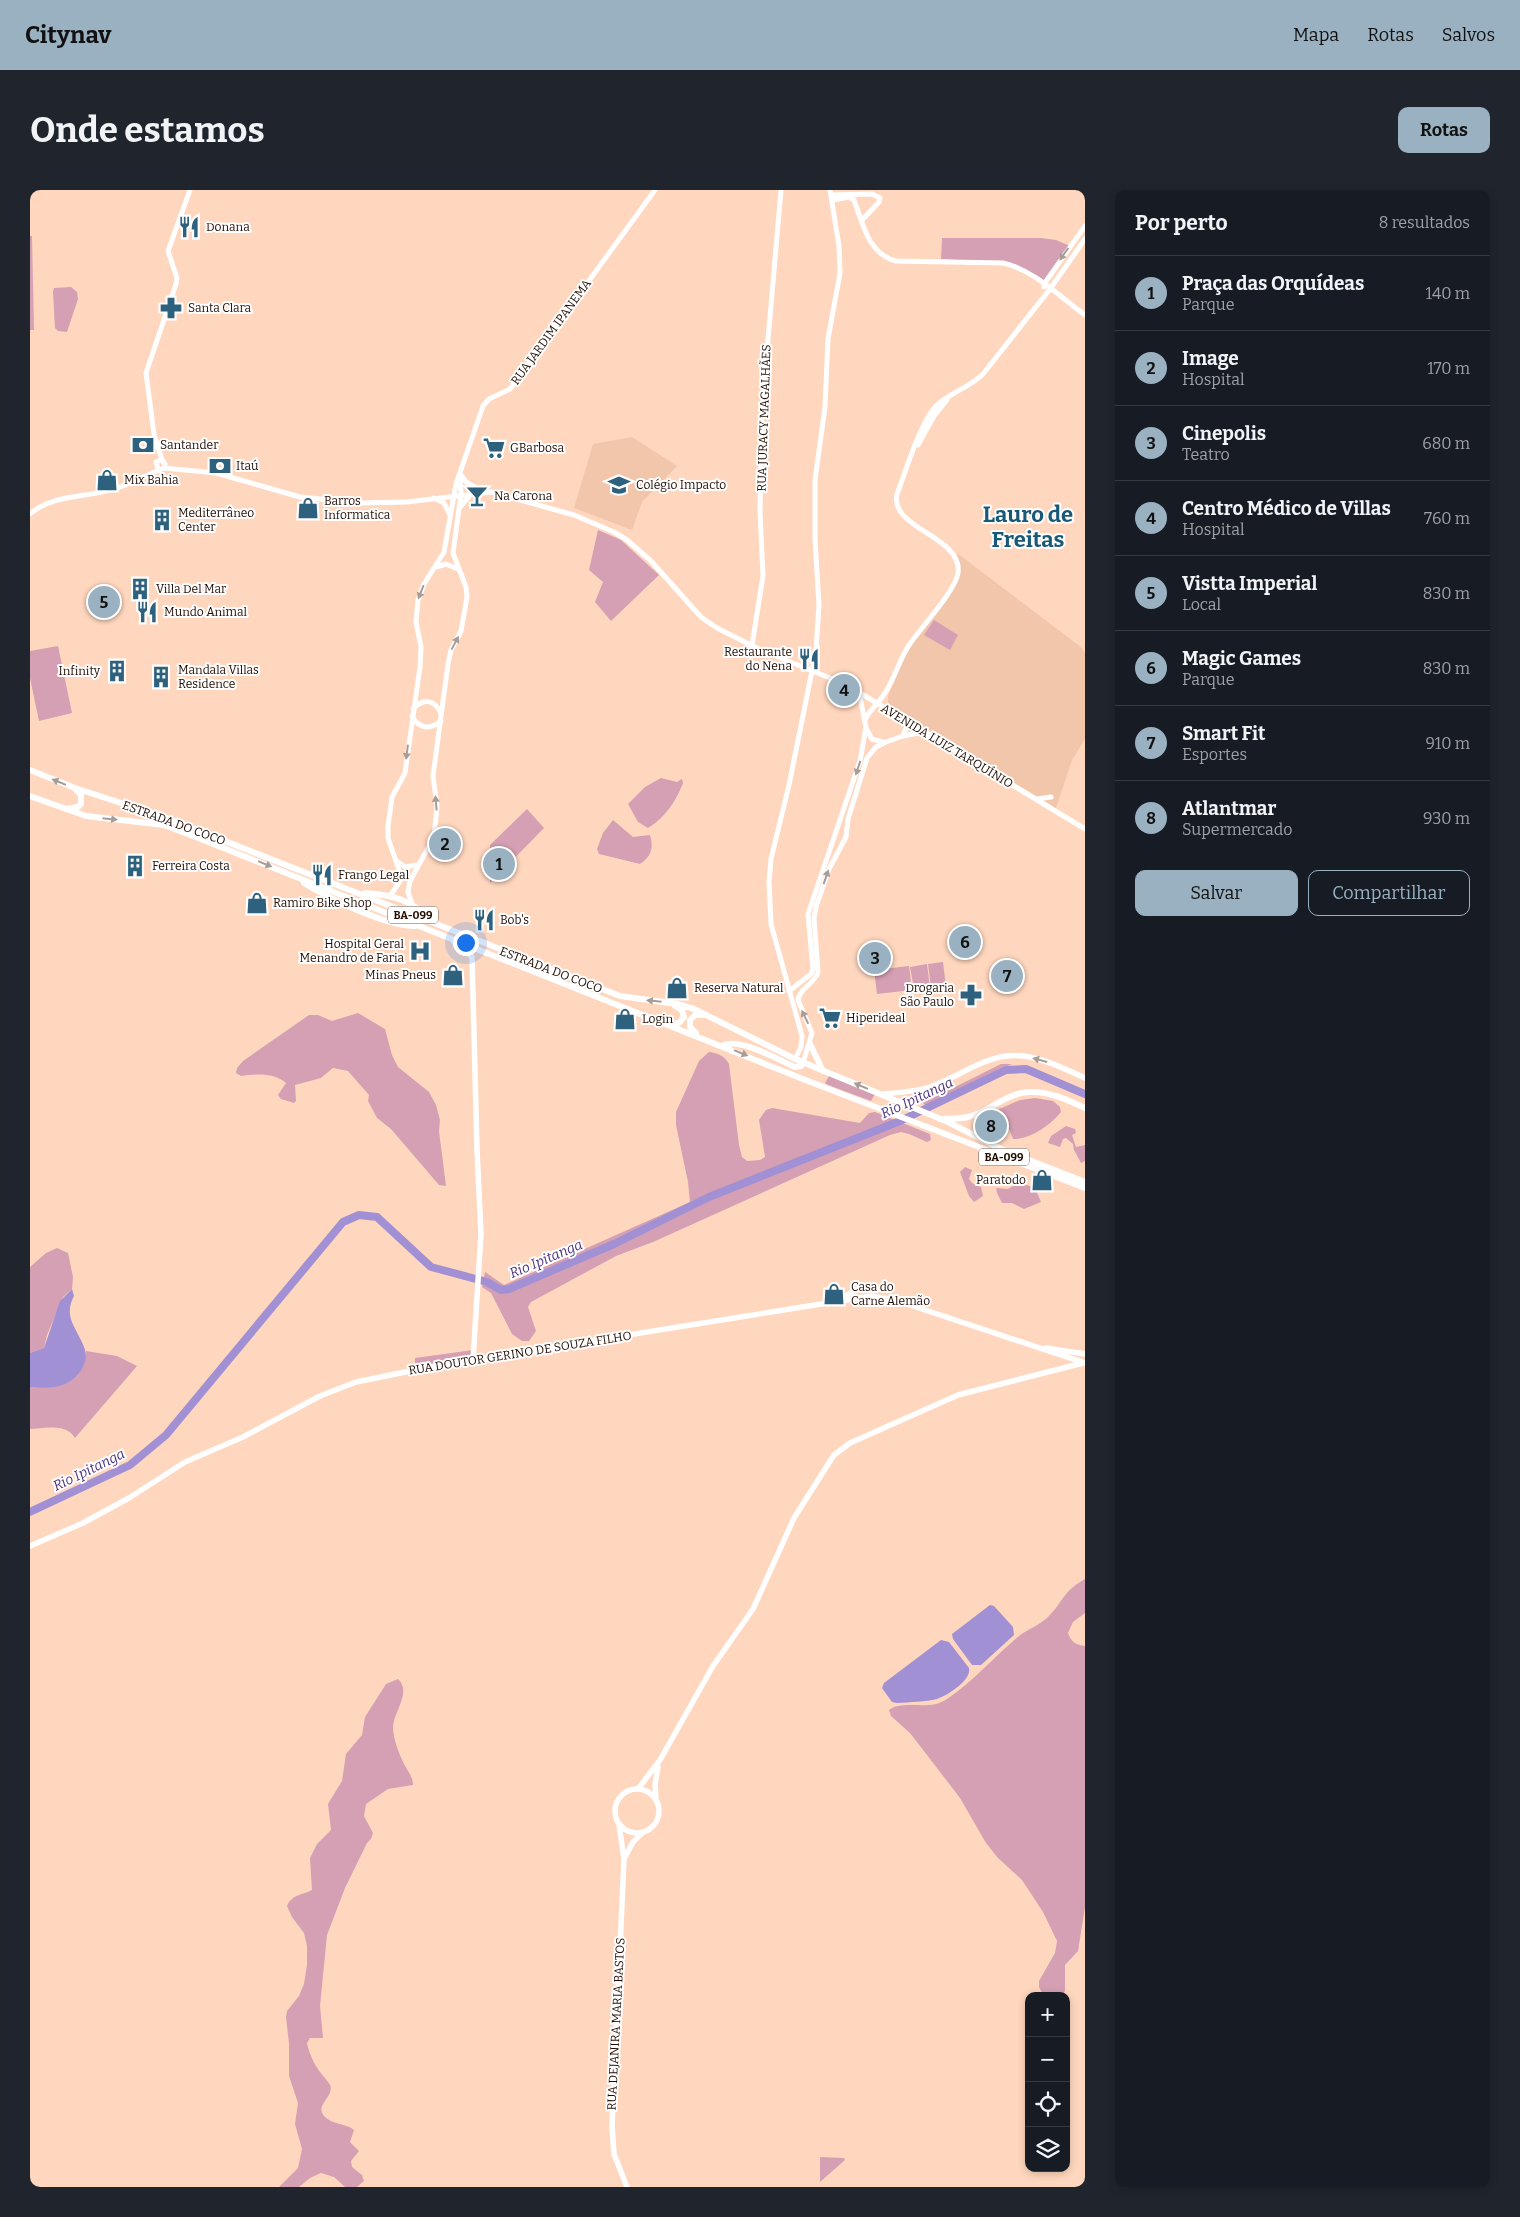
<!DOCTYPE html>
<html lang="pt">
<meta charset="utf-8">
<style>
:root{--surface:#171b24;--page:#20242c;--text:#f1f3f6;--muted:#9ea1a6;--line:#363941;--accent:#99b1c0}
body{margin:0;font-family:Bitter,serif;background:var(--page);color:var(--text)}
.controls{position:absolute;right:15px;bottom:15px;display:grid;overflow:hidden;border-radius:10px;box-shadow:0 2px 8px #0003}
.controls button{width:45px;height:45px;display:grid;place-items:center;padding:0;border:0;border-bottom:1px solid var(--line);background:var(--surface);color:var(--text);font:25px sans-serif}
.you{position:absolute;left:435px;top:752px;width:18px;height:18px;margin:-12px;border:4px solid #fff;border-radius:50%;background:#1a73e8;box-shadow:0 0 0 8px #1a73e833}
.badge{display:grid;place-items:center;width:32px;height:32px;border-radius:50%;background:var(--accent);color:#111;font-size:16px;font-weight:700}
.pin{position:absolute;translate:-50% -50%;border:2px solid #fff;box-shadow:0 1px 5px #0006}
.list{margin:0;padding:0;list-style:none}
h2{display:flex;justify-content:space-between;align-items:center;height:65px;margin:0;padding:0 20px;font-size:21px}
h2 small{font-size:16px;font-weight:400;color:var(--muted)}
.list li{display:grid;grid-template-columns:32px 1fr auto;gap:15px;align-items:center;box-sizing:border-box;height:75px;padding:0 20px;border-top:1px solid var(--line)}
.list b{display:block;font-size:19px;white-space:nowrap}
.list p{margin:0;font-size:16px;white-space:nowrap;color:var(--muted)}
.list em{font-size:16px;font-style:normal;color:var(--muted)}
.actions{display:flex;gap:10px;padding:15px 20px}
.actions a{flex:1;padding:11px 0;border:1px solid var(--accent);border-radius:10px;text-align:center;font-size:18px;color:var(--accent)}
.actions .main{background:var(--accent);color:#111}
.icon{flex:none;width:28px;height:28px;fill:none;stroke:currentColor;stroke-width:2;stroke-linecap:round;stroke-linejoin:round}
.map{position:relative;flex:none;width:1055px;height:1997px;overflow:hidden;border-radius:10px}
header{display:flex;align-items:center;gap:30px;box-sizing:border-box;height:70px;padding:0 25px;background:var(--accent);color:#111}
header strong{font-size:24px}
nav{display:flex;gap:28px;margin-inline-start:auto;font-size:18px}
.intro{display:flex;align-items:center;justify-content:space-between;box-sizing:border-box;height:120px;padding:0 30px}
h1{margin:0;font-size:35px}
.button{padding:12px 22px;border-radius:10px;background:var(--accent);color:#111;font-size:18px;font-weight:700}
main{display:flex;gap:30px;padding:0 30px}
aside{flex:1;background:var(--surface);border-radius:10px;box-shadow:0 2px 8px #0003}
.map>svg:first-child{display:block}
</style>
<header>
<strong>Citynav</strong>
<nav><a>Mapa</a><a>Rotas</a><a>Salvos</a></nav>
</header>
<div class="intro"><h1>Onde estamos</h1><a class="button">Rotas</a></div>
<main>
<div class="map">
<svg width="1055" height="1997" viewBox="0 0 1055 1997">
<rect width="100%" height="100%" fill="#ffd7be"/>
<g fill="#f1c6ab">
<polygon points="602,247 647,276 612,312 602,340 544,318 563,254"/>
<polygon points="927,363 1052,458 1055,463 1055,549 1042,570 1026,618 860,516 858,511 858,506 878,459 930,383 931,377"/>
</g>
<g fill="#d5a0b3">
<polygon points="0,46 2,46 4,140 0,140"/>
<polygon points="912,48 1011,48 1026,50 1040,56 1014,91 985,74 911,69"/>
<polygon points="41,97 47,102 48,109 37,142 28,141 25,138 23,102 24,98"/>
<polygon points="568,340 591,350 629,385 581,431 565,412 573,392 559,380"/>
<polygon points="904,430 928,445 920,460 894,445"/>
<polygon points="28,456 42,523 9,531 0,488 0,461"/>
<path d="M631,588L647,592L652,589L653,593C646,611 635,628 618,638L608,632L598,614L615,597Z"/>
<polygon points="497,619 514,638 460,693 460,655"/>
<path d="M583,630L603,647L620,645C624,658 621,667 610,674L569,664L567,659L573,643Z"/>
<polygon points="913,772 916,797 901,797 898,774"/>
<polygon points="897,774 900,798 884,799 880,777"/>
<polygon points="879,776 882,800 847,804 844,780"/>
<path d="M328,823L355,839L362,865L368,877L399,902L406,915L410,930L409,941L416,996L409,995L361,939L347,928L338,911L339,905L318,881L303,878L291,888L265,895L266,911L264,913L251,909L248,905L256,893C244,882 226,884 211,886L206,883L207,878L213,871L279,825H288L302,831Z"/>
<path d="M679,862C688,863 695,866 699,874L709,955L712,967L717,971L730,970L735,967L729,930L736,920L742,918L830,933L839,923L845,922L900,944L901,950L897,952L879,944L871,942L860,945L623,1052L586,1066L501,1112L498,1117L506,1141L499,1151H492L482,1144L461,1103L452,1097L455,1082L474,1095L660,1012L658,992L646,935V922L669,871Z"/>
<polygon points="971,874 982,874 896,916 893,913"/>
<polygon points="799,886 845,904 841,911 798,895 795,893"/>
<path d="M1005,908L1023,911L1030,917L1031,922C1020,935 1002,949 983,949L972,921H967V920L990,910Z"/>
<polygon points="1036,936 1045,939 1046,943 1042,945 1046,957 1055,955 1055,971 1051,973 1044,960 1043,954 1036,948 1033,949 1030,957 1018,953 1021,946"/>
<polygon points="935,977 942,980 939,989 942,993 951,997 953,1006 944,1012 939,1006 930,982"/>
<polygon points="988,993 990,996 997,995 1005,998 1011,1012 994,1019 982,1013 972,1013 967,1003 966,998 978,999"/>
<polygon points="27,1058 38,1063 43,1087 42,1099 33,1107 17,1145 14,1158 0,1163 0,1077 16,1063"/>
<polygon points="443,1160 444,1168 385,1177 385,1168"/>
<path d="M56,1161L87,1166L107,1176L45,1248C37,1233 14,1238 0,1239V1197C28,1198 54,1196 56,1161Z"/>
<path d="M1055,1389V1423L1043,1432L1038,1443C1041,1452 1046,1455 1055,1456V1717L1048,1761L1035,1775V1801L1032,1806H1014L1009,1797V1791L1025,1763L1027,1751L1013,1722L992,1690L968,1668L956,1653L930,1608L917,1591L880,1543L861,1526L859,1520C874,1509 899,1522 917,1509C944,1491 965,1466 989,1446C998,1439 1010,1435 1018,1427C1034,1411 1032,1402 1055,1389Z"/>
<path d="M368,1489C382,1502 364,1521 363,1537C363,1548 369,1564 374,1574C378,1582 383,1586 383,1595L358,1599L336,1614L334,1626L343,1643L341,1649L337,1653L315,1698L297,1745L290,1816L293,1848H280L277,1853C279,1863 284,1874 290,1882C293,1886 298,1891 300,1895C305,1907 283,1915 295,1927C303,1935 316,1933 324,1940L320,1952L329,1961L321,1971L322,1977L332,1985L334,1991L327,1997H315L304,1987L291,1983L280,1988L269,1997H249L268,1978L272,1959L265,1934L268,1913L259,1886V1853L256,1827L257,1821L269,1806L274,1794L277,1775V1756L274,1743L262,1727L257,1716C262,1704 273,1705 282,1700L280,1668L287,1654L301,1640L298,1614L312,1591L316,1564L332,1545L335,1527L356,1494Z"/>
<polygon points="790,1967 814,1968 815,1970 790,1992"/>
</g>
<g fill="#a190d4">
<path d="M42,1099L44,1106C32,1128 49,1140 55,1160C57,1167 55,1173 52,1179C41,1198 20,1199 0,1197V1163L14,1158L30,1111Z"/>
<polygon points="960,1415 964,1416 983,1437 984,1445 951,1475 942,1475 923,1449 922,1444"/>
<path d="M911,1450L919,1452L939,1478C942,1490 918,1505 907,1509C895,1512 880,1512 867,1513L862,1512L852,1498L854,1493Z"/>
</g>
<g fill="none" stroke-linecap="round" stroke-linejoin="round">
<polyline stroke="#a190d4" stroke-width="8" points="0,1322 100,1275 136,1245 313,1032 329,1025 347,1027 401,1077 457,1092 471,1100 479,1099 584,1054 679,1007 870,931 976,880 996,879 1055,904"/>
<g stroke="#fff" stroke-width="5">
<polyline points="802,5 842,4 850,8 849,12 832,30"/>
<path d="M803,10L819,7L824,10C833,34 838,64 866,71L973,73C1004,80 1030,107 1055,125"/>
<polyline points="1014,97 1014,94 1055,36"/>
<polyline points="888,255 904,226 917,210"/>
<polyline points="132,270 124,244 116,183 146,94 147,88 138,61 160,0"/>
<polyline points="134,278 186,283 270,307 330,313 377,312 461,302 544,325 584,342 597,350 621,371 671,427 687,438 731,460 817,495 1055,639"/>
<polyline points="431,285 436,292 451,301"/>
<polyline points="404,308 414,313 420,325"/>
<polyline points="430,317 442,303"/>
<path d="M0,324C22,304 57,308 84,299C102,294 118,284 134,278L135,274L132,270L126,272L128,279"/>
<polyline points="406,377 416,374 428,379"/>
<polyline points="722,455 733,386 730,322 732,219 751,0"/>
<path d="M383,519C393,508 404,509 411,523"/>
<path d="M382,526C389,539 400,540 411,531"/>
<path d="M835,530C840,519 847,515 853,506C863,493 869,470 879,455C890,439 926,400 928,383C933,346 859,339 867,304C876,281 891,229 908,214C922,202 940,197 953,184L1020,99L1055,49"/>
<polyline points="836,538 842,549 853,552"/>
<polyline points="873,546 878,533"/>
<polyline points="1007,609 1021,607"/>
<polyline points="368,672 375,677 387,675"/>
<polyline points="360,706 370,691 369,680 358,648 358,636 362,607 375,583 390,477 391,457 386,432 388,410 394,394 414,362 426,294 453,216 459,209 480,199 625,0"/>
<polyline points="382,714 378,702 380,691 404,647 407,616 403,586 418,474 421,460 431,441 437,407 436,397 423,363 431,304 430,286"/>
<polyline points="759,801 781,784 783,779 778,724 830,571 836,537 829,502"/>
<polyline points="765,869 771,857 772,846 741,734 739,692 741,669 759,595 786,461 789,415 785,349 785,290 795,217 798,149 810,83 809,56 800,0"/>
<path d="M773,873L782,843L768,810C770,797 785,794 788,782L784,728L786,717L799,679L816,647L818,629L837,568L846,557L856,552L873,546L893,542"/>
</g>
<g stroke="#fff" stroke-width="5.5">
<polyline points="424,752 442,767 447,960 451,1044 443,1170"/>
<path d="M851,904C867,903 884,902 900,897C932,886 957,862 994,866C1015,869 1035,879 1055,888"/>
<polyline points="812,1108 832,1096"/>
<polyline points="1016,1158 1055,1164"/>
<polyline points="0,1356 53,1333 99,1308 155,1272 213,1247 290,1206 326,1192 405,1176 841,1106 865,1110 1055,1173"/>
<polyline points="608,1599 630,1570 683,1476 723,1419 764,1328 804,1265 820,1253 928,1205 1053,1173"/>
<circle cx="607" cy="1621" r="22"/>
<polyline points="626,1610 625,1595 628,1577"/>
<polyline points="589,1634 594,1669 582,1936 584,1964 597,1997"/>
<polyline points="594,1669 603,1652 613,1642"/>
</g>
<path stroke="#fff" stroke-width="6" d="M910,929C919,929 929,929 938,927C959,922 976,903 999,902C1019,901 1038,910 1055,918"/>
<g stroke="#fff" stroke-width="6">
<polyline points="0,580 45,598 131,626 590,806 647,814 664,819 765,869 918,932 971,959 1055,992"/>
<polyline points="0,606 56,626 134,635 166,647 778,891 1055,998"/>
<polyline points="36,619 48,617 51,614 51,605 46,600"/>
<path d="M274,693C298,708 356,736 385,736"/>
<path d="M335,703C365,705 380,710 402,730"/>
<polyline points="640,834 649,833 654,827 652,820 645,816"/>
<polyline points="666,843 660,837 660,830 665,825 675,825"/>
<polyline points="780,854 793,881"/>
<path d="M692,856C707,846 749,870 765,877L771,876L773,873"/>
</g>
</g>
<defs><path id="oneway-solid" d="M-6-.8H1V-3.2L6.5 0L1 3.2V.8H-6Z" transform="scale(1.25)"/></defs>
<g fill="#a69d99">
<use href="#oneway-solid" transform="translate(1034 64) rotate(125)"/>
<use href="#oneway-solid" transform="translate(391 402) rotate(111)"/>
<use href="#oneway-solid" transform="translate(425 453) rotate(-62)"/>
<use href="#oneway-solid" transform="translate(377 562) rotate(97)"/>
<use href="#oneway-solid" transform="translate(828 578) rotate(108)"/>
<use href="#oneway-solid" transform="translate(29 592) rotate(-158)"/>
<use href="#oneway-solid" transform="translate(406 613) rotate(-95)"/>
<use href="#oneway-solid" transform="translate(80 629) rotate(6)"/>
<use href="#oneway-solid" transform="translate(235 674) rotate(22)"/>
<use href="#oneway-solid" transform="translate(796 687) rotate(-71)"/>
<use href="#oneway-solid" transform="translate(624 811) rotate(-174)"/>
<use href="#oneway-solid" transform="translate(775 827) rotate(-116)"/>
<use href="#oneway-solid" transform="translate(711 863) rotate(22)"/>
<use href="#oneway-solid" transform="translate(1010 870) rotate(-165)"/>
<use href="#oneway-solid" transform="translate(831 896) rotate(-157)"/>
</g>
<defs>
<g id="restaurant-bare" transform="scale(1.725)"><path d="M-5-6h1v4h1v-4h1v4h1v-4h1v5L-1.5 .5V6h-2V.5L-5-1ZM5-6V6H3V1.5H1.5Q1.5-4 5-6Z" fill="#2d617d" stroke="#fff" stroke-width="2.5" paint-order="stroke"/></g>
<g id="pharmacy-bare" transform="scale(1.725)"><path d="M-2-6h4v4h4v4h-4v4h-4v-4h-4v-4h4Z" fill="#2d617d" stroke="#fff" stroke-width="2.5" paint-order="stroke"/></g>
<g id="bank-bare" transform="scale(1.725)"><path d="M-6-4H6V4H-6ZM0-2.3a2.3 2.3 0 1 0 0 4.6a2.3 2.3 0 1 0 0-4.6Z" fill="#2d617d" stroke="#fff" stroke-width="2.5" paint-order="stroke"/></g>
<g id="supermarket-bare" transform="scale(1.725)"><path d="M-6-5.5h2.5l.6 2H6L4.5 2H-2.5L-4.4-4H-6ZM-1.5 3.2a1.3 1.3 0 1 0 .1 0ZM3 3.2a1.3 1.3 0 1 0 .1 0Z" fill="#2d617d" stroke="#fff" stroke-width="2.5" paint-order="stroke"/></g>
<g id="shop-bare" transform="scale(1.725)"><path d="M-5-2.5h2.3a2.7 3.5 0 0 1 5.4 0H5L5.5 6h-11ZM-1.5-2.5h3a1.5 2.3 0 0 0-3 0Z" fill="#2d617d" stroke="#fff" stroke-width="2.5" paint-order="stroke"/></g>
<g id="school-bare" transform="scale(1.725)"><path d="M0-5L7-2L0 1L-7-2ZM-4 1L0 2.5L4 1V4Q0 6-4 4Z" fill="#2d617d" stroke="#fff" stroke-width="2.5" paint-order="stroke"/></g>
<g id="bar-bare" transform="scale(1.725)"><path d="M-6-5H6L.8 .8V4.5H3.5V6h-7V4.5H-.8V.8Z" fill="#2d617d" stroke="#fff" stroke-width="2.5" paint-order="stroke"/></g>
<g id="building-bare" transform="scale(1.725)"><path d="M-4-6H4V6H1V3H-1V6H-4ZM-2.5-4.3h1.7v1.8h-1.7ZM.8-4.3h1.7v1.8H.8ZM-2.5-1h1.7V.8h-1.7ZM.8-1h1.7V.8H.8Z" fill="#2d617d" stroke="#fff" stroke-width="2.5" paint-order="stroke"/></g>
<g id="hospital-bare" transform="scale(1.725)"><path d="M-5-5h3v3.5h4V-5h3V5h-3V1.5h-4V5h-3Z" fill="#2d617d" stroke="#fff" stroke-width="2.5" paint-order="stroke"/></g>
</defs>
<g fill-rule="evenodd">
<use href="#restaurant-bare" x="159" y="37"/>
<use href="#pharmacy-bare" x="141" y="118"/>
<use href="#bank-bare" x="113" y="255"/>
<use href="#supermarket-bare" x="464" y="258"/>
<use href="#bank-bare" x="190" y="276"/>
<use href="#shop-bare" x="77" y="290"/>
<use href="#school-bare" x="589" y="295"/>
<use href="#bar-bare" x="447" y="306"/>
<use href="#shop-bare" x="278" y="318"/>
<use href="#building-bare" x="132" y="330"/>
<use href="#building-bare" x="110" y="399"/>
<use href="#restaurant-bare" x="117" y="422"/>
<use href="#restaurant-bare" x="779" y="469"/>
<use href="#building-bare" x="87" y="481"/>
<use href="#building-bare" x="131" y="487"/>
<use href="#building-bare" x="105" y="676"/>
<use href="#restaurant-bare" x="292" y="685"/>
<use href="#shop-bare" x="227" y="713"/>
<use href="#restaurant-bare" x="454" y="730"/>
<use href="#hospital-bare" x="390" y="761"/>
<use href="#shop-bare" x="423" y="785"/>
<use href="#shop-bare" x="647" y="798"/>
<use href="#pharmacy-bare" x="941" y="805"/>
<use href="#supermarket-bare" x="800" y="828"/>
<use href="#shop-bare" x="595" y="829"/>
<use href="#shop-bare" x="1012" y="990"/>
<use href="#shop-bare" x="804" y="1104"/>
</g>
<g text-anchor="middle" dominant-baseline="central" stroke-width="4" stroke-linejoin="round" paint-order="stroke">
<g fill="#fff" stroke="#64544c" stroke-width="1">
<rect x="358" y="716.5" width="50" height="17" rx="4"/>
<rect x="949" y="958.5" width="50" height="17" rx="4"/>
</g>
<g font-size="11" font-weight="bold" fill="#210b00">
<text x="383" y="725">BA-099</text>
<text x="974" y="967">BA-099</text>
</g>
<g font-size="12" fill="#210b00" stroke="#fff" text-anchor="start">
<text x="176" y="37">Donana</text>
<text x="158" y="118">Santa Clara</text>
<text x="130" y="255">Santander</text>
<text x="480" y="258">GBarbosa</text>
<text x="206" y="276">Itaú</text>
<text x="94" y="290">Mix Bahia</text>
<text x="606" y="295">Colégio Impacto</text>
<text x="464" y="306">Na Carona</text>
<text x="294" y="311">Barros<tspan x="294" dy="14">Informatica</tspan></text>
<text x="148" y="323">Mediterrâneo<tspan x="148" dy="14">Center</tspan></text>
<text x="126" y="399">Villa Del Mar</text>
<text x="134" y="422">Mundo Animal</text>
<text x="762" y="462" text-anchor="end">Restaurante<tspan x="762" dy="14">do Nena</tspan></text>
<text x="148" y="480">Mandala Villas<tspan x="148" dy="14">Residence</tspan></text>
<text x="70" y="481" text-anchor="end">Infinity</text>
<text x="122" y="676">Ferreira Costa</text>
<text x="308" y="685">Frango Legal</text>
<text x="243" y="713">Ramiro Bike Shop</text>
<text x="470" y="730">Bob's</text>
<text x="374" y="754" text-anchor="end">Hospital Geral<tspan x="374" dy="14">Menandro de Faria</tspan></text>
<text x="406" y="785" text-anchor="end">Minas Pneus</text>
<text x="664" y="798">Reserva Natural</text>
<text x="924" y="798" text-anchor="end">Drogaria<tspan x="924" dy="14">São Paulo</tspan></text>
<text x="816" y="828">Hiperideal</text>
<text x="612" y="829">Login</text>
<text x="996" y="990" text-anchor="end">Paratodo</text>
<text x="821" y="1097">Casa do<tspan x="821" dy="14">Carne Alemão</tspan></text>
</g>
<g font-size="12" fill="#210b00" stroke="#fff">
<text transform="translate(521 142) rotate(-54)">RUA JARDIM IPANEMA</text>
<text transform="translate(734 228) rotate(-88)">RUA JURACY MAGALHÃES</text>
<text transform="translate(917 556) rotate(31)">AVENIDA LUIZ TARQUÍNIO</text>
<text transform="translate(144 633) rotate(20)">ESTRADA DO COCO</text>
<text transform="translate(521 780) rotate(21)">ESTRADA DO COCO</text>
<text transform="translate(490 1163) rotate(-9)">RUA DOUTOR GERINO DE SOUZA FILHO</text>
<text transform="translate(586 1834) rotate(-87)">RUA DEJANIRA MARIA BASTOS</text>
</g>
<g font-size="14" font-style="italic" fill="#4c3282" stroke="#fff">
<text transform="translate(887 908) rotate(-25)">Rio Ipitanga</text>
<text transform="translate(516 1069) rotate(-23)">Rio Ipitanga</text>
<text transform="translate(59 1280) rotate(-26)">Rio Ipitanga</text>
</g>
<g font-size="22" font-weight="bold" fill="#1a5877" stroke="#fff">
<text x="998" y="324">Lauro de<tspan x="998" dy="25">Freitas</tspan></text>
</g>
</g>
</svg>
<div class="controls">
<button>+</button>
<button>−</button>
<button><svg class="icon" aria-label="locate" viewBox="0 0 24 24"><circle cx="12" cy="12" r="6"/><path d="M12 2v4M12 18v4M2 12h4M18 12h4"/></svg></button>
<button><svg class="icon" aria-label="layers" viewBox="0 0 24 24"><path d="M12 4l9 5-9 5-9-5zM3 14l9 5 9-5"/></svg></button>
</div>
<div class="you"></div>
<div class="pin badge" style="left:469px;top:674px">1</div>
<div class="pin badge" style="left:415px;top:654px">2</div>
<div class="pin badge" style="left:845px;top:768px">3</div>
<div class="pin badge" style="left:814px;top:500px">4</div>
<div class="pin badge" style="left:74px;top:412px">5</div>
<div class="pin badge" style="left:935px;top:752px">6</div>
<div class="pin badge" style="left:977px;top:786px">7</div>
<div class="pin badge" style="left:961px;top:936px">8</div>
</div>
<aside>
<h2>Por perto<small>8 resultados</small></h2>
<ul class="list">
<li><span class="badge">1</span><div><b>Praça das Orquídeas</b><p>Parque</p></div><em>140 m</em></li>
<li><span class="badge">2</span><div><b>Image</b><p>Hospital</p></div><em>170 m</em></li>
<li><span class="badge">3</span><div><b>Cinepolis</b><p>Teatro</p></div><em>680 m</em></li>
<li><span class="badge">4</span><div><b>Centro Médico de Villas</b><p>Hospital</p></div><em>760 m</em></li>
<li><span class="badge">5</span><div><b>Vistta Imperial</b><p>Local</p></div><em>830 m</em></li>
<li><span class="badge">6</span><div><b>Magic Games</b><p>Parque</p></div><em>830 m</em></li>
<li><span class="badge">7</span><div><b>Smart Fit</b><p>Esportes</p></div><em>910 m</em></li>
<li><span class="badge">8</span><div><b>Atlantmar</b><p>Supermercado</p></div><em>930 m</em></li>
</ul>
<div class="actions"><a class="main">Salvar</a><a>Compartilhar</a></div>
</aside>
</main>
